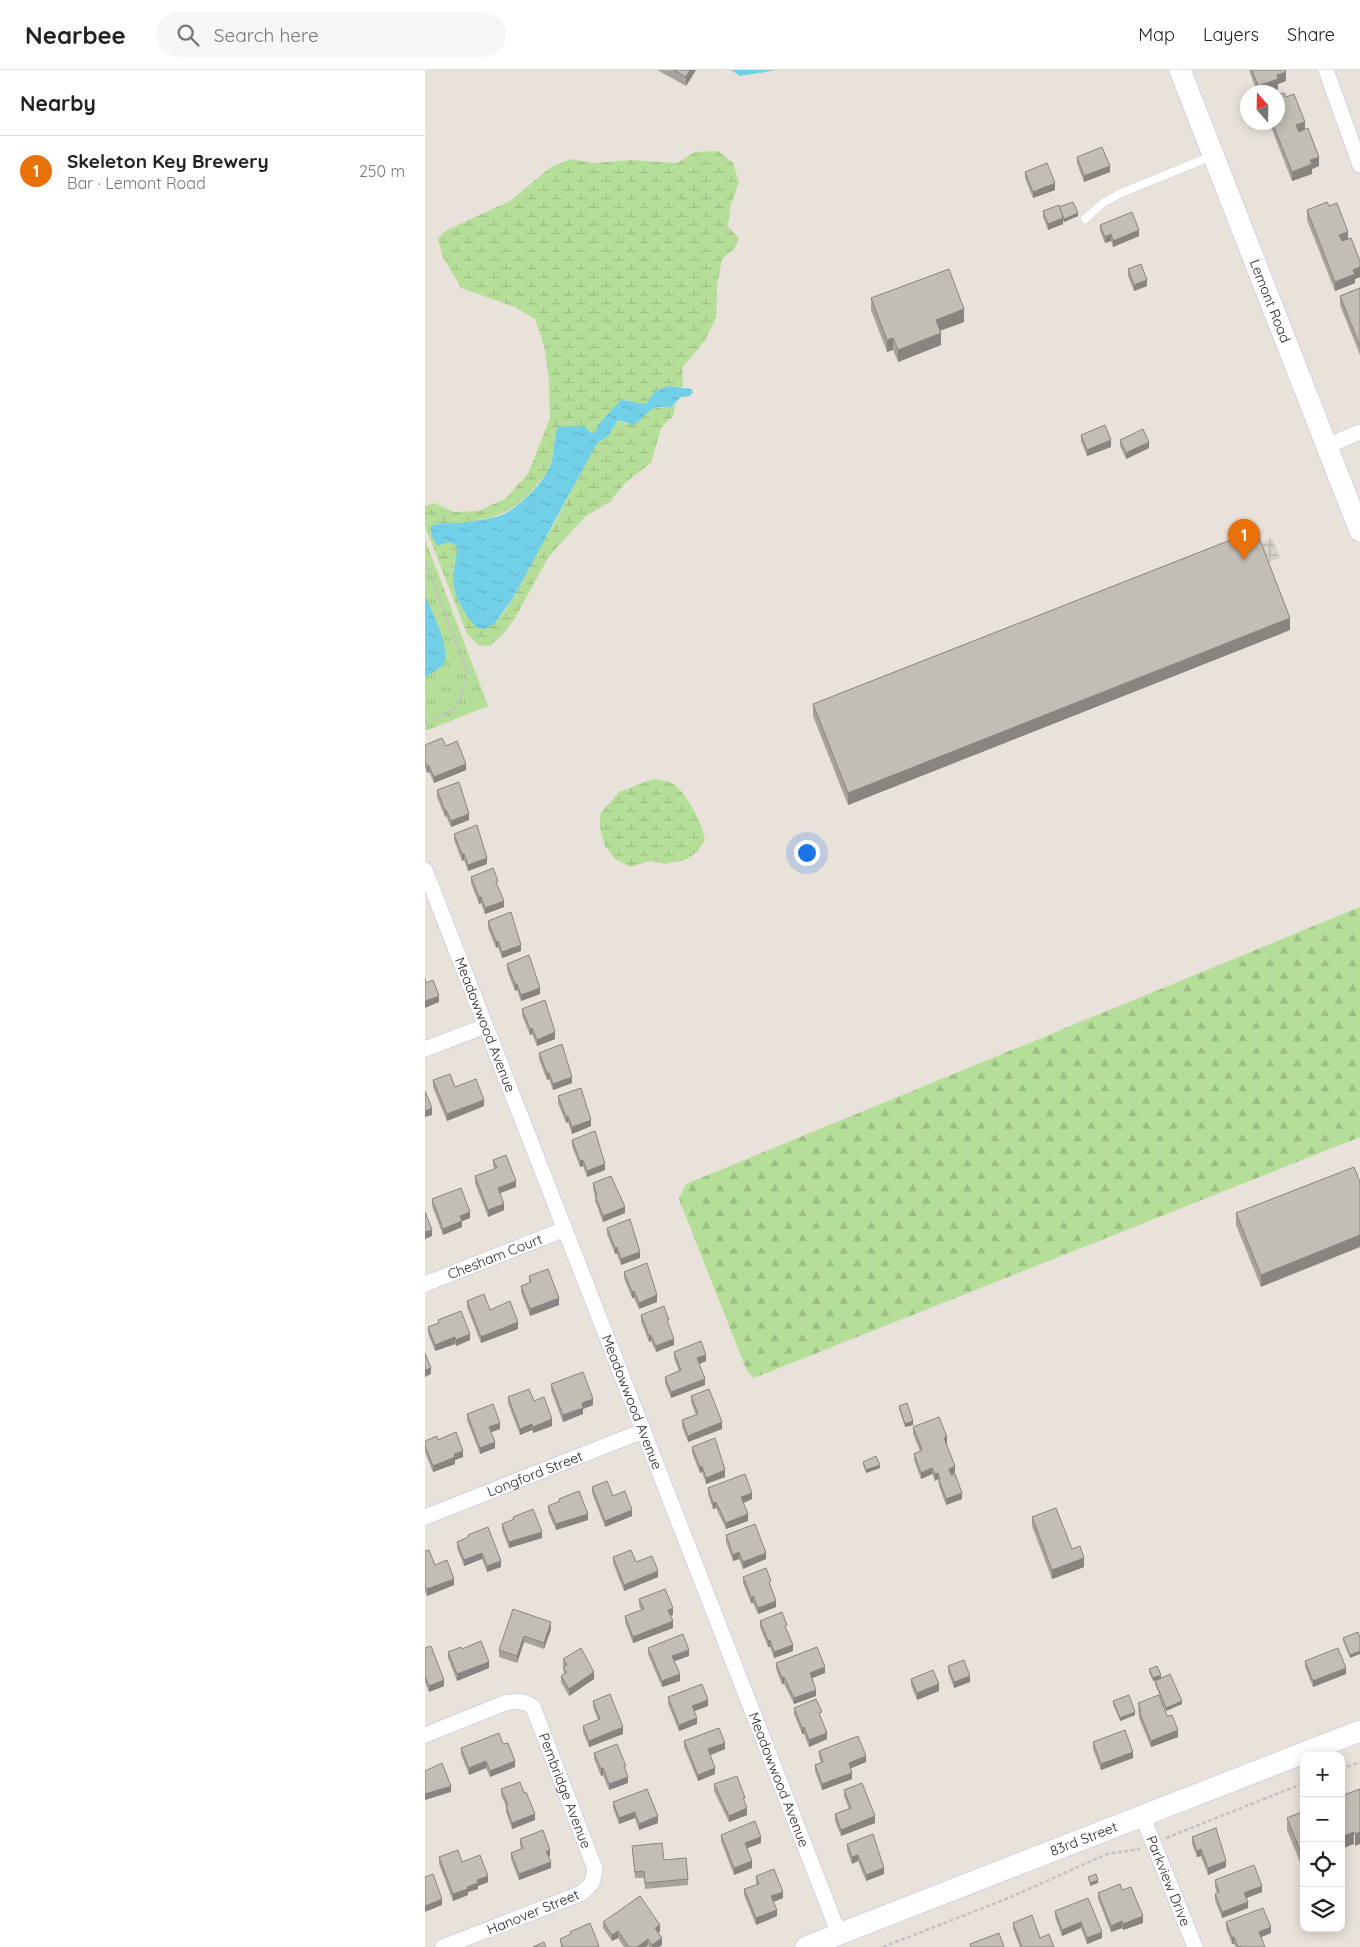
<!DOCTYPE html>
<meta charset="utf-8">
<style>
:root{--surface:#fff;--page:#f6f6f6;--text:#222;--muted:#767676;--line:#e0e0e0;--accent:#416def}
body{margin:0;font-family:Quicksand,sans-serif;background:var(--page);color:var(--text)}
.controls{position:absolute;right:15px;bottom:15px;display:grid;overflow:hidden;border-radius:10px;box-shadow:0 2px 12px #0003}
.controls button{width:45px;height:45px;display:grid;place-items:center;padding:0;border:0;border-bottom:1px solid var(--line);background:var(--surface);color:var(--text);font:25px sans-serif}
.compass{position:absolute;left:815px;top:15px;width:45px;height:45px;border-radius:50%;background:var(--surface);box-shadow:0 2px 12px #0003;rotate:340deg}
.you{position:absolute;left:381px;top:782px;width:18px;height:18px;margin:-12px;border:4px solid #fff;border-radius:50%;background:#1a73e8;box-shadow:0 0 0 8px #1a73e833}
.badge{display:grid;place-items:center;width:32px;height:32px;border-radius:50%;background:var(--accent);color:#fff;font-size:16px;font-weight:700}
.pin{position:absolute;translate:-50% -41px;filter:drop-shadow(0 1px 2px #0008)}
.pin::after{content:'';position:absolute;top:26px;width:18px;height:15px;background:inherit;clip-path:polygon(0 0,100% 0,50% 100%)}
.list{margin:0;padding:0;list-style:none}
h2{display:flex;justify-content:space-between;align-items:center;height:65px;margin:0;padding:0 20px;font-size:21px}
h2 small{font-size:16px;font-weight:400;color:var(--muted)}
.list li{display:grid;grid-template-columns:32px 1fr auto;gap:15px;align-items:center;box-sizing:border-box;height:70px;padding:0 20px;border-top:1px solid var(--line)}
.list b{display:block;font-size:19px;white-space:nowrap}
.list p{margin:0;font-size:16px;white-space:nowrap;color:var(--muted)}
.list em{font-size:16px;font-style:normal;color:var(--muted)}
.icon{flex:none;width:28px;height:28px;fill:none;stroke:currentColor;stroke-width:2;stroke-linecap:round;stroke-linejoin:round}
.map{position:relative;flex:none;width:935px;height:1877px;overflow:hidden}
header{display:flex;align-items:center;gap:30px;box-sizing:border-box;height:70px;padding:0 25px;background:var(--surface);border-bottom:1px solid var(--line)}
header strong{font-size:24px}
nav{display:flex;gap:28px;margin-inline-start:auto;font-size:18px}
.search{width:350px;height:45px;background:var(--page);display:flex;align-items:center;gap:12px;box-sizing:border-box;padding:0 18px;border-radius:28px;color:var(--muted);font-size:19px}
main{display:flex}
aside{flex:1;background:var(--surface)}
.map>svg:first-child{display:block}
</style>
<header>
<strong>Nearbee</strong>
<div class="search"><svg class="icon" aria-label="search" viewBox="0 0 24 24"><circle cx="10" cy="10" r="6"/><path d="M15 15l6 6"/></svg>Search here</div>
<nav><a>Map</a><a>Layers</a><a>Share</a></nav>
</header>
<main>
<aside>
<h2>Nearby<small></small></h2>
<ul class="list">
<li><span class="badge" style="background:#e8710a">1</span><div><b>Skeleton Key Brewery</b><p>Bar · Lemont Road</p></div><em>250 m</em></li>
</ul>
</aside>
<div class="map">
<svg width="935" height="1877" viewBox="0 0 935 1877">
<defs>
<pattern id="grass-tufts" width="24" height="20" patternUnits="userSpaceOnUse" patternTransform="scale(1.25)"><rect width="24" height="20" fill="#b5de98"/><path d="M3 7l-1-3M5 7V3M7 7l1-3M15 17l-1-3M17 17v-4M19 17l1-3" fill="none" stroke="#9cbe83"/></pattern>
<pattern id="forest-firs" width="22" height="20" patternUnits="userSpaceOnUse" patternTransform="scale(1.25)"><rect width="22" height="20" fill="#b5de98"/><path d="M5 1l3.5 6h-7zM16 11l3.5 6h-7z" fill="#9cbe83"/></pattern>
<pattern id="wetland-marsh" width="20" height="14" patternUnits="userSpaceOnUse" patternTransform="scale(1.25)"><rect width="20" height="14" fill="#b5de98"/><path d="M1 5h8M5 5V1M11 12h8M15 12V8" fill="none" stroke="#9cbe83"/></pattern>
<pattern id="plaza-grid" width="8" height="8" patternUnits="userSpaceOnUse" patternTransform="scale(1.25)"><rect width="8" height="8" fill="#d6d1cc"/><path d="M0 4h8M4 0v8" fill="none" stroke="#b8b3af"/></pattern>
<pattern id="water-ripples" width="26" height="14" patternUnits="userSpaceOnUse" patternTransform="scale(1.25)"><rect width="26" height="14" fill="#71cfe7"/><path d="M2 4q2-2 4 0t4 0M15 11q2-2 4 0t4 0" fill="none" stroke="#62b2c6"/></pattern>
</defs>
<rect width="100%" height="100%" fill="#e9e2da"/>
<polygon fill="url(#grass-tufts)" points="0,469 63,636 0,661"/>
<polygon fill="url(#forest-firs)" points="935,837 935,1067 329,1308 322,1301 254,1129 261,1114"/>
<g fill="url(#wetland-marsh)">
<path d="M293,81L308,93L314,112L305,138L303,157L314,168L310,178L297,189L292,214L291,248L279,272L257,298L258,317C238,316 233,318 221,334H212L203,330C188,337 179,347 172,362L130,365C129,375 129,386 125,396C124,402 118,407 114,412C89,446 55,456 14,453L5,461L13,475C21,472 26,471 33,477C32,486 28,495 28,504C28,528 39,549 60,559C88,542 97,507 113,480C117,472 123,465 127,458C143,429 156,400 172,373L183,366L193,350L201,354L214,351C222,340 231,335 245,338L251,333L248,346L236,358L226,393L201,412L185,432L161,446L124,486L90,548L79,563L66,575L55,576L42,564L0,456V436L9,433L29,442L54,441L81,428L103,404L125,348L124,310L119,275L110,249L90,237L36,218L18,187L13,168L22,160L85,131L126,97L146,89L168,93L205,90L252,93L270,82Z"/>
<path d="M228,709C236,710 246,711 251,716C264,728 277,753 280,770L273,781L260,790L240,794L225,791L206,797L190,789L180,776L175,759V744L194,722Z"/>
</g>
<polygon fill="url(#plaza-grid)" points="847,468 855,488 839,494 832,475"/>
<g fill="url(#water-ripples)">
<polygon points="306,0 353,0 315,6"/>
<path d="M244,316L266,319L268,322L265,326L256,327L245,338C222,333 224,346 208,355L193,350L183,366L172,373L87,530L69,554L60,559L52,558C38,543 28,526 28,505C29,496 32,486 32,477C26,471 21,472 13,476C8,470 5,464 6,456C16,452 26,454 36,453C49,451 62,450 74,446C92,440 116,415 124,399C131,386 127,370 133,357L159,356L166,363L171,362L173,355L196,330C205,330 212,334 221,334L230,321Z"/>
<path d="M0,526C6,539 26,580 19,593C15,599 6,603 0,607Z"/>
</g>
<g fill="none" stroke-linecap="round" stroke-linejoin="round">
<g stroke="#cfd3e0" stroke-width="9">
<polyline id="lane" points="660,149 678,133 696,123 787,86"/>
</g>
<g stroke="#cfd3e0" stroke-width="17">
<g id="street">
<polyline points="901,0 935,95"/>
<polyline points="902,376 935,362"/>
<path id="s1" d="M0,800L414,1864"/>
<polyline points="0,979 60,956"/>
<path id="s2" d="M0,1214L140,1159"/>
<path id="s3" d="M0,1447L218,1361"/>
<path id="s4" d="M0,1665L80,1633C91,1631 99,1630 108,1637L170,1799L167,1813L157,1823L18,1877"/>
<path id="s5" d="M717,1745L770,1877"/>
</g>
</g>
<g stroke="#cfd3e0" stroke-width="23">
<g id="secondary">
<path id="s6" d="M755,0L935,461"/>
<path id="s7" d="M381,1877L935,1661"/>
</g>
</g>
<g stroke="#c3c3c3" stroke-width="2.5" stroke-dasharray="4 2.5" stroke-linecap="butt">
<polyline points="0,491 43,602 33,636 23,643 0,653"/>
<polyline points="916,1699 935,1692"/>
<polyline points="741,1768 879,1713"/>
<polyline points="458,1877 581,1829 682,1784 715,1779"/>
</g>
<use href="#lane" stroke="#fff" stroke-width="8"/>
<use href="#street" stroke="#fff" stroke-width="15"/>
<use href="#secondary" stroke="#fff" stroke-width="21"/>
</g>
<g fill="#a7a39c">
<polygon points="232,0 271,0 261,16"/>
<polygon points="824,0 860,0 861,11 853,14 853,19 842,22 832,22"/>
<polygon points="861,27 880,59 894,96 887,99 887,104 867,111 844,52 852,52"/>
<polygon points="652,87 685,102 659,112 652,93"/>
<polygon points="600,102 630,120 608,128 600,108"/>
<polygon points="904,136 935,191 935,207 930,209 930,213 910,221 882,150 882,140"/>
<polygon points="634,137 653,146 639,152 638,151 638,154 623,160 618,147 618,141"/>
<polygon points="675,155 714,166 688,177 686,171 680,173 675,161"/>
<polygon points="703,199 722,216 709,221 703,206"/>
<polygon points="935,218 935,285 915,235 915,226"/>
<polygon points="446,228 539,252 515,261 516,275 473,292 468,280 462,282 446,240"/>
<polygon points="656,365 686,377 662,386 656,371"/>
<polygon points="695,370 724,378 701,389 695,376"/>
<polygon points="865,560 423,735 388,646 388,634"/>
<polygon points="0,675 21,676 41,700 9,713 4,702 2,703 0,697"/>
<polygon points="12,720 44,750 26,757 21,746 20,747 12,727"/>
<polygon points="29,764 62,794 43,801 39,790 37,791 29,770"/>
<polygon points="46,807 73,817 79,837 60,844 56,833 54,834 46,813"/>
<polygon points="63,851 96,881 77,888 73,877 71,878 63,858"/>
<polygon points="82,894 115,924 96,931 92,920 90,921 82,900"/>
<polygon points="97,939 130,969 112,976 107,964 105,965 97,945"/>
<polygon points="114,983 147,1013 128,1020 124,1009 122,1010 114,989"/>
<polygon points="8,1010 30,1017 59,1036 22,1051 8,1017"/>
<polygon points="133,1026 166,1056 147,1064 143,1052 141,1053 133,1033"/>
<polygon points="147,1070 180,1100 162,1107 158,1096 155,1097 147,1076"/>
<polygon points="68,1090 91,1117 75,1123 79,1140 63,1147 50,1113 50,1106 70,1099 68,1096"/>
<polygon points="935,1112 836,1217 811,1155 811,1143"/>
<polygon points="168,1113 200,1143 178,1152 170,1131 170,1125 168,1119"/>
<polygon points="7,1129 45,1148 37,1151 37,1157 18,1165 7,1136"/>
<polygon points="182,1158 215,1188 196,1195 192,1184 190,1184 182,1164"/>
<polygon points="199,1202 232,1232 214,1239 209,1228 207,1228 199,1208"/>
<polygon points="104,1206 134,1235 105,1246 96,1222 96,1216 104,1213"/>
<polygon points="42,1231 65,1240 93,1259 56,1273 42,1237"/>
<polygon points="216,1245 244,1256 249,1275 231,1282 226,1271 224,1272 216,1251"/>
<polygon points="13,1250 45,1270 31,1276 30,1274 10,1281 3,1263 3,1257 13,1253"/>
<polygon points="249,1282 281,1291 274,1294 280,1315 246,1328 240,1313 240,1307 254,1301 249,1288"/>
<polygon points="126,1314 168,1335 158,1339 158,1344 138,1352 126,1320"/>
<polygon points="266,1326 297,1359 263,1372 257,1357 257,1350 271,1345 266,1332"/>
<polygon points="83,1327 109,1331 127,1356 108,1363 107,1360 95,1365 83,1333"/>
<polygon points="474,1336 488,1355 480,1357 474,1339"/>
<polygon points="42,1344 75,1359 66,1362 70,1378 55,1384 42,1350"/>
<polygon points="488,1357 522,1374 521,1374 530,1403 526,1404 537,1429 521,1435 514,1416 513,1409 510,1411 507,1404 496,1409 489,1390 489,1384 495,1381 488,1364"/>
<polygon points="13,1370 38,1387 30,1390 30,1394 8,1402 0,1382 0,1371"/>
<polygon points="267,1377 300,1407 281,1414 277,1402 275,1403 267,1383"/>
<polygon points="438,1392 455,1398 441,1403 438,1395"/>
<polygon points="167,1417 188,1426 207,1446 180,1457 167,1423"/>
<polygon points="283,1418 327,1429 318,1433 323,1451 301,1459 291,1438 288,1439 283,1424"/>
<polygon points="134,1429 163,1450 131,1460 123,1442 123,1436 134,1432"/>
<polygon points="88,1447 117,1468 84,1478 77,1460 77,1454 88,1450"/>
<polygon points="607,1447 647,1479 659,1497 627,1509 607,1456"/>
<polygon points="43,1465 76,1497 62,1502 57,1489 39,1496 32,1478 32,1472 43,1468"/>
<polygon points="301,1465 341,1489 318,1499 314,1489 308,1491 301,1472"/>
<polygon points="0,1481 10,1495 29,1515 2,1526 0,1522"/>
<polygon points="188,1487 233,1507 199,1521 188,1493"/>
<polygon points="318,1507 346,1518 351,1537 333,1544 328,1533 326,1533 318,1513"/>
<polygon points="214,1529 248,1545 245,1546 248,1558 208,1573 200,1552 200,1546 216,1540 214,1535"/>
<polygon points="88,1539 126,1559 119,1579 99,1572 92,1593 74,1587 74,1580"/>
<polygon points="335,1551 362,1561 368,1581 349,1588 345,1577 343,1577 335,1557"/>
<polygon points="933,1562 925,1588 918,1571 918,1568"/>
<polygon points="0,1578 19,1616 4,1622 0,1612"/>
<polygon points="223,1578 264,1586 249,1591 255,1611 237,1617 223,1584"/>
<polygon points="37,1579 64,1598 32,1611 23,1588 23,1582"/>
<polygon points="138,1589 169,1609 144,1626 136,1612 136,1606 139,1604 138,1598 139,1597 138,1596"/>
<polygon points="880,1591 921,1604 888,1617 880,1597"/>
<polygon points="351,1593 400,1603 387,1608 391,1626 369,1634 359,1614 357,1614 351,1599"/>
<polygon points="523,1596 545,1612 529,1618 523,1602"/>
<polygon points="724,1599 736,1608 728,1611 724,1602"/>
<polygon points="486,1609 514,1621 492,1630 486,1615"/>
<polygon points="730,1611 757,1634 741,1641 730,1614"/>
<polygon points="243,1627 283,1636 269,1641 272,1654 254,1661 243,1634"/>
<polygon points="168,1631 198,1664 164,1677 158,1662 158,1656 173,1650 168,1637"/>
<polygon points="688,1631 710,1645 695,1651 688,1634"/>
<polygon points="713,1633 742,1646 753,1667 726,1677 714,1648"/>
<polygon points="369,1638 397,1649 402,1669 384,1677 379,1664 377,1664 369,1644"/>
<polygon points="259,1671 300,1679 285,1685 290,1704 273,1711 259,1677"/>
<polygon points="668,1672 708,1688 676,1700 668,1679"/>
<polygon points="78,1674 90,1697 65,1707 61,1698 44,1705 36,1684 36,1678"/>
<polygon points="394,1681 441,1692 426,1698 427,1709 397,1720 390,1701 390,1695 396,1693 394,1687"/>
<polygon points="169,1683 201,1702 203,1713 184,1720 178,1705 176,1706 169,1689"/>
<polygon points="289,1714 320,1734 322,1745 304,1752 289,1721"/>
<polygon points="76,1719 110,1750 87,1759 81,1742 81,1736 76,1725"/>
<polygon points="419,1720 450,1753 416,1766 410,1751 410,1744 424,1739 419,1726"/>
<polygon points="188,1732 233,1753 214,1760 210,1748 194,1754 188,1738"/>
<polygon points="879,1741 879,1796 877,1797 862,1760 862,1748"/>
<polygon points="296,1765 336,1773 322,1778 327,1798 309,1805 296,1771"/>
<polygon points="767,1767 801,1797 783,1805 776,1786 772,1787 767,1774"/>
<polygon points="95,1769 125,1786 124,1786 126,1798 94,1810 86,1789 86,1783 96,1779 95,1775"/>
<polygon points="422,1774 459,1804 441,1811 433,1791 427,1794 422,1780"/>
<polygon points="207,1776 239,1790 263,1809 263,1815 220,1819 219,1808 210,1808"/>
<polygon points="14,1787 37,1792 63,1812 53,1816 53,1819 43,1822 43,1825 28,1831 14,1794"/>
<polygon points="331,1806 358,1828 348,1832 352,1846 331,1855 319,1825 319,1819 331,1815"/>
<polygon points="790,1810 837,1822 821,1828 823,1838 797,1848 790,1830 790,1824 792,1823 790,1817"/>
<polygon points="697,1820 718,1853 698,1860 697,1858 686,1862 673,1829 673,1823"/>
<polygon points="630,1841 677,1862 677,1868 662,1874 656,1858 637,1866 630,1847"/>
<polygon points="178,1852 235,1861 233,1863 237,1875 234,1877 224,1877 223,1875 221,1877 199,1877 193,1868 187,1871 178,1858"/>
<polygon points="801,1852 846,1863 836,1867 840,1877 811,1877 809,1874 807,1874 801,1858"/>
<polygon points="588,1853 615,1868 629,1877 595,1877 588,1859"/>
<polygon points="145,1862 174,1877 136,1877 135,1869 145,1865"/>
</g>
<g fill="#88847f">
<polygon points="265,0 271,0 261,16 261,7"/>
<polygon points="861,2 861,11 853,14 853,19 842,22 833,22 833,16 852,5"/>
<polygon points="880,52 880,61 871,64 871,55"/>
<polygon points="894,87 894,96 887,99 887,104 867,111 867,102 885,90"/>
<polygon points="685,96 685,102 659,112 659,106"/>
<polygon points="630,113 630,120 608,128 608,122"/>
<polygon points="653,143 653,146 639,152 639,149"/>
<polygon points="638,148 638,154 623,160 623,154"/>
<polygon points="714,160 714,166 688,177 688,171"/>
<polygon points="923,162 923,171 914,174 914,165"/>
<polygon points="686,164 686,171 680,173 680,167"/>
<polygon points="935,197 935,207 930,209 930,213 910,221 910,212 928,200"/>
<polygon points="722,210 722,216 709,221 709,215"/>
<polygon points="539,239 539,252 511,262 511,250"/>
<polygon points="516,263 516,275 473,292 473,280"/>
<polygon points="468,268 468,280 462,282 462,270"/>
<polygon points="686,370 686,377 662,386 662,380"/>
<polygon points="724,372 724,378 701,389 701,383"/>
<polygon points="865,548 865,560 423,735 423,723"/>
<polygon points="41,694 41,700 9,713 9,707"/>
<polygon points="2,696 4,696 4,702 2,703"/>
<polygon points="21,740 21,746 20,747 20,741"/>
<polygon points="44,744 44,750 26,757 26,751"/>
<polygon points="37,784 39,784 39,790 37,791"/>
<polygon points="62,788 62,794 43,801 43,795"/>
<polygon points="54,827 56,827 56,833 54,834"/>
<polygon points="79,831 79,837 60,844 60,838"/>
<polygon points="73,871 73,877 71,878 71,872"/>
<polygon points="96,875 96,881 77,888 77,882"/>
<polygon points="90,914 92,914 92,920 90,921"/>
<polygon points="115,918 115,924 96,931 96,925"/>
<polygon points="14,926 14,932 0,938 0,931"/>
<polygon points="107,958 107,964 105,965 105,959"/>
<polygon points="130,962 130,969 112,976 112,970"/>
<polygon points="122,1003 124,1003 124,1009 122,1010"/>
<polygon points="147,1007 147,1013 128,1020 128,1014"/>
<polygon points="59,1030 59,1036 22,1051 22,1044"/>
<polygon points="7,1038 7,1045 0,1047 0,1041"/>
<polygon points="143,1046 143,1052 141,1053 141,1047"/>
<polygon points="166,1050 166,1056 147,1064 147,1057"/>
<polygon points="158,1090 158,1096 155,1097 155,1091"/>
<polygon points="180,1094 180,1100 162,1107 162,1101"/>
<polygon points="91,1111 91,1117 73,1124 73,1118"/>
<polygon points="79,1134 79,1140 63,1147 63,1140"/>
<polygon points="200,1137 200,1143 178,1152 178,1146"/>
<polygon points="45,1142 45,1148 35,1152 35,1146"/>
<polygon points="37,1151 37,1157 18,1165 18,1159"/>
<polygon points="7,1160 7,1166 0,1169 0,1162"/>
<polygon points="935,1165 935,1177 836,1217 836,1205"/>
<polygon points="192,1177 192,1184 190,1184 190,1178"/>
<polygon points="215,1182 215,1188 196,1195 196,1189"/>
<polygon points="209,1221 209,1228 207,1228 207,1222"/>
<polygon points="232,1225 232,1232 214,1239 214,1233"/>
<polygon points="134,1228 134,1235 105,1246 105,1239"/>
<polygon points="93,1252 93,1259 56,1273 56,1267"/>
<polygon points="45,1264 45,1270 31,1276 31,1270"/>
<polygon points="226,1265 226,1271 224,1272 224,1266"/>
<polygon points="30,1267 30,1274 10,1281 10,1275"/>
<polygon points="249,1269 249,1275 231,1282 231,1276"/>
<polygon points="281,1285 281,1291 272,1295 272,1288"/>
<polygon points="6,1298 6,1304 0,1307 0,1300"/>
<polygon points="280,1309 280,1315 246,1328 246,1322"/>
<polygon points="168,1329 168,1335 158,1339 158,1344 138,1352 138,1345 157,1333"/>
<polygon points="127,1349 127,1356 108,1363 108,1357"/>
<polygon points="488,1351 488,1355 480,1357 480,1354"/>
<polygon points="297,1352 297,1359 263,1372 263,1366"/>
<polygon points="75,1353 75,1359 64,1363 64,1357"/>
<polygon points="107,1354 107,1360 95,1365 95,1359"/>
<polygon points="522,1367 522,1374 519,1375 519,1368"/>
<polygon points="70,1372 70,1378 55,1384 55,1378"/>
<polygon points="38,1381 38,1387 30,1390 30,1394 8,1402 8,1396 29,1384"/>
<polygon points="455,1395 455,1398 441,1403 441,1400"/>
<polygon points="277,1396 277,1402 275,1403 275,1397"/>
<polygon points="530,1396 530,1403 524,1405 524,1399"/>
<polygon points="507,1398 507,1404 496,1409 496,1403"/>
<polygon points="300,1400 300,1407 281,1414 281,1408"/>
<polygon points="513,1403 513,1409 510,1411 510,1404"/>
<polygon points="327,1423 327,1429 316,1434 316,1427"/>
<polygon points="537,1423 537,1429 521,1435 521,1429"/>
<polygon points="291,1432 291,1438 288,1439 288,1433"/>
<polygon points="207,1440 207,1446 180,1457 180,1451"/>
<polygon points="163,1444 163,1450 131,1460 131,1454"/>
<polygon points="323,1444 323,1451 301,1459 301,1453"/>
<polygon points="117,1462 117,1468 84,1478 84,1472"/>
<polygon points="314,1482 314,1489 308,1491 308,1485"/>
<polygon points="57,1483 57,1489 39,1496 39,1490"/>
<polygon points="341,1483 341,1489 318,1499 318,1492"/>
<polygon points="659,1488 659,1497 627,1509 627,1500"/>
<polygon points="76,1491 76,1497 62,1502 62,1496"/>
<polygon points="233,1501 233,1507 199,1521 199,1515"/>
<polygon points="29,1509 29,1515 2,1526 2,1519"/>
<polygon points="328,1526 328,1533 326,1533 326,1527"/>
<polygon points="351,1531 351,1537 333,1544 333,1538"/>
<polygon points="248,1538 248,1545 243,1546 243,1540"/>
<polygon points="248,1551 248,1558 208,1573 208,1567"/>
<polygon points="126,1552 126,1559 119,1579 119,1573"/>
<polygon points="99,1566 99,1572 92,1593 92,1586"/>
<polygon points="345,1570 345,1577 343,1577 343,1571"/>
<polygon points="368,1575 368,1581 349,1588 349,1582"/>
<polygon points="264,1580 264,1586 247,1592 247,1586"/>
<polygon points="935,1581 935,1584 925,1588 925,1585"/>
<polygon points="64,1592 64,1598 32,1611 32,1604"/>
<polygon points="400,1597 400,1603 385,1609 385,1603"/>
<polygon points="921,1598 921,1604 888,1617 888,1611"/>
<polygon points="169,1602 169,1609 144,1626 144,1619"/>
<polygon points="255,1604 255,1611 237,1617 237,1611"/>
<polygon points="736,1605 736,1608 728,1611 728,1608"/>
<polygon points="545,1606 545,1612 529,1618 529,1612"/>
<polygon points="359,1607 359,1614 357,1614 357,1608"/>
<polygon points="19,1610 19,1616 4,1622 4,1616"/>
<polygon points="514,1614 514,1621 492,1630 492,1623"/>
<polygon points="391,1620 391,1626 369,1634 369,1628"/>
<polygon points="283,1630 283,1636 267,1642 267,1636"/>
<polygon points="757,1631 757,1634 741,1641 741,1638"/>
<polygon points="710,1642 710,1645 695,1651 695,1648"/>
<polygon points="272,1648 272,1654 254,1661 254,1655"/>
<polygon points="198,1657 198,1664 164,1677 164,1671"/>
<polygon points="379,1657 379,1664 377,1664 377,1658"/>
<polygon points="753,1660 753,1667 726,1677 726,1671"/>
<polygon points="402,1663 402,1669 384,1677 384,1670"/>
<polygon points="300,1673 300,1679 283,1686 283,1679"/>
<polygon points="708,1682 708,1688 676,1700 676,1694"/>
<polygon points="441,1686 441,1692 424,1699 424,1693"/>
<polygon points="61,1691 61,1698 44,1705 44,1698"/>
<polygon points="90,1691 90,1697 65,1707 65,1701"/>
<polygon points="178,1698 178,1705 176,1706 176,1699"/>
<polygon points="290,1698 290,1704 273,1711 273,1705"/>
<polygon points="427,1703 427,1709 397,1720 397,1714"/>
<polygon points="203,1707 203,1713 184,1720 184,1714"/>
<polygon points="26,1716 26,1722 0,1730 0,1724"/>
<polygon points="322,1738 322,1745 304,1752 304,1746"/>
<polygon points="210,1742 210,1748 194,1754 194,1748"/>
<polygon points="110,1744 110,1750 87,1759 87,1753"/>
<polygon points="233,1746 233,1753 214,1760 214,1754"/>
<polygon points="450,1746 450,1753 416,1766 416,1760"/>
<polygon points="929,1762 929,1774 916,1779 916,1767"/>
<polygon points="935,1762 935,1774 930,1776 930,1764"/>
<polygon points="336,1767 336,1773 320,1779 320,1773"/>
<polygon points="776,1779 776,1786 772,1787 772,1781"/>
<polygon points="125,1780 125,1786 121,1787 121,1781"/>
<polygon points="879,1784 879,1796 877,1797 877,1785"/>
<polygon points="433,1785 433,1791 427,1794 427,1787"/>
<polygon points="327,1791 327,1798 309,1805 309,1798"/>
<polygon points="801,1791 801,1797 783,1805 783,1798"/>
<polygon points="126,1792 126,1798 94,1810 94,1804"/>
<polygon points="459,1798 459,1804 441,1811 441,1805"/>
<polygon points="63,1806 63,1812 53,1816 53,1819 43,1822 43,1825 28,1831 28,1824 52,1810"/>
<polygon points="673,1810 673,1813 665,1816 665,1813"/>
<polygon points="837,1816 837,1822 819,1829 819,1823"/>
<polygon points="358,1822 358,1828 346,1833 346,1826"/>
<polygon points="17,1829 17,1835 0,1842 0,1836"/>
<polygon points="823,1832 823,1838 797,1848 797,1842"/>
<polygon points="352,1840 352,1846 331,1855 331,1848"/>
<polygon points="718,1846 718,1853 698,1860 698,1854"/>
<polygon points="697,1851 697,1858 686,1862 686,1856"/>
<polygon points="656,1852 656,1858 637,1866 637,1860"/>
<polygon points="235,1855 235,1861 230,1865 230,1858"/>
<polygon points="846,1857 846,1863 834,1868 834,1862"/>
<polygon points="193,1861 193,1868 187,1871 187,1865"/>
<polygon points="677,1862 677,1868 662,1874 662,1868"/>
<polygon points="809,1867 809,1874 807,1874 807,1868"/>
<polygon points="237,1868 237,1875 234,1877 227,1877 227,1875"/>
<polygon points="223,1869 223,1875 221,1877 212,1877"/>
</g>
<g fill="#c2bdb5" stroke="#88847f">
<polygon points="249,0 265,0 261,7"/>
<polygon points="827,0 860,0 861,2 852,5 853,9 833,16"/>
<polygon points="859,23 861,27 869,24 880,52 871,55 874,62 883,58 894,87 885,90 887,94 867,102 847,52 852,52 852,25"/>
<polygon points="677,77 685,96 659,106 652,87"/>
<polygon points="622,93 630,113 608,122 600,102"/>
<polygon points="648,132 653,143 639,149 634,137"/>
<polygon points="902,132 904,136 912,133 923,162 914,165 917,171 926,168 935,191 935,197 928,200 930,204 910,212 882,140"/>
<polygon points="634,135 638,148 623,154 618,141"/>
<polygon points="707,142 714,160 688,171 686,164 680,167 675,155"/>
<polygon points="716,194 722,210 709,215 703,199"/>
<polygon points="524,199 539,239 511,250 516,263 473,280 468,268 462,270 446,228"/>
<polygon points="935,218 935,276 915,226"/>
<polygon points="680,355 686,370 662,380 656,365"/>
<polygon points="718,359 724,372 701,383 695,370"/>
<polygon points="831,460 865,548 423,723 388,634"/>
<polygon points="17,668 21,676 32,671 41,694 9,707 4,696 2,696 0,691 0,675"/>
<polygon points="34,712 44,744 26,751 21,740 20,741 12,720"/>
<polygon points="52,755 62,788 43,795 39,784 37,784 29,764"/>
<polygon points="68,798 73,811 71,812 79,831 60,838 56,827 54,827 46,807"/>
<polygon points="86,842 96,875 77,882 73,871 71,872 63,851"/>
<polygon points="104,885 115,918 96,925 92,914 90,914 82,894"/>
<polygon points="0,909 1,913 8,910 14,926 0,931"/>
<polygon points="120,930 130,962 112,970 107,958 105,959 97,939"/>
<polygon points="137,974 147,1007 128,1014 124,1003 122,1003 114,983"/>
<polygon points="25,1004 30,1017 51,1009 59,1030 22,1044 8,1010"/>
<polygon points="156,1018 166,1050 147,1057 143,1046 141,1047 133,1026"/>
<polygon points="0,1021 7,1038 0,1041"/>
<polygon points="170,1061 180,1094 162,1101 158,1090 155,1091 147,1070"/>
<polygon points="81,1085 91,1111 73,1118 79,1134 63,1140 50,1106 72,1098 68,1090"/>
<polygon points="929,1097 935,1112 935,1165 836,1205 811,1143"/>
<polygon points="186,1106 200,1137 178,1146 170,1125 172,1125 168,1113"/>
<polygon points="36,1118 45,1142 35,1146 37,1151 18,1159 7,1129"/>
<polygon points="0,1142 7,1160 0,1162"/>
<polygon points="205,1149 215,1182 196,1189 192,1177 190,1178 182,1158"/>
<polygon points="222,1193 232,1225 214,1233 209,1221 207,1222 199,1202"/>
<polygon points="123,1199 134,1228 105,1239 96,1216 106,1212 104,1206"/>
<polygon points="59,1224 65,1240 85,1231 93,1252 56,1267 42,1231"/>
<polygon points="239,1236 244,1250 242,1250 249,1269 231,1276 226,1265 224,1266 216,1245"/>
<polygon points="36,1241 45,1264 31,1270 30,1267 10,1275 3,1257 14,1253 13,1250"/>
<polygon points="276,1271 281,1285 272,1288 280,1309 246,1322 240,1307 256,1300 249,1282"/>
<polygon points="0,1283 6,1298 0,1300"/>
<polygon points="158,1302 168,1329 157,1333 158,1338 138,1345 126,1314"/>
<polygon points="104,1319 109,1331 119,1327 127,1349 108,1357 107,1354 95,1359 83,1327"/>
<polygon points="284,1319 297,1352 263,1366 257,1350 273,1344 266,1326"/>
<polygon points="482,1333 488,1351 480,1354 474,1336"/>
<polygon points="68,1334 75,1353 64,1357 70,1372 55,1378 42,1344"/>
<polygon points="514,1347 522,1367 519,1368 530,1396 524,1399 526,1405 530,1404 537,1423 521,1429 514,1410 515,1409 513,1403 510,1404 507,1398 496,1403 489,1384 497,1380 488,1357"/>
<polygon points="31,1362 38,1381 29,1384 30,1387 8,1396 0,1376 0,1371 12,1366 13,1370"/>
<polygon points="290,1368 300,1400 281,1408 277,1396 275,1397 267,1377"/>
<polygon points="451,1386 455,1395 441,1400 438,1392"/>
<polygon points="320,1404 327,1423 316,1427 323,1444 301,1453 291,1432 288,1433 283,1418"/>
<polygon points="182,1411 188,1426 200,1421 207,1440 180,1451 167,1417"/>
<polygon points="154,1421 163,1444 131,1454 123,1436 135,1431 134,1429"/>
<polygon points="631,1438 647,1479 655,1476 659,1488 627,1500 607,1447"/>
<polygon points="108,1439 117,1462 84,1472 77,1454 89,1449 88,1447"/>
<polygon points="330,1454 341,1483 318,1492 314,1482 308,1485 301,1465"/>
<polygon points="63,1457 76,1491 62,1496 57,1483 39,1490 32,1472 43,1467 43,1465"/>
<polygon points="4,1480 10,1495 22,1490 29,1509 2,1519 0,1515 0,1481"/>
<polygon points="206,1480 211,1492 227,1486 233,1501 199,1515 188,1487"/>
<polygon points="341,1498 346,1511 344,1512 351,1531 333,1538 328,1526 326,1527 318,1507"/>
<polygon points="240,1519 248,1538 243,1540 248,1551 208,1567 200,1546 219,1539 214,1529"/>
<polygon points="88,1539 126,1552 119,1573 99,1566 92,1586 74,1580"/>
<polygon points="357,1542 362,1555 360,1556 368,1575 349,1582 345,1570 343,1571 335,1551"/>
<polygon points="933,1562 935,1568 935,1581 925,1585 918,1568"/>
<polygon points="258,1564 264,1580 247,1586 255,1604 237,1611 223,1578"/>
<polygon points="56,1571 64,1592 32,1604 23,1582 36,1577 37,1579"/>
<polygon points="6,1576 19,1610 4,1616 0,1606 0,1578"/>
<polygon points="392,1577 400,1597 385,1603 391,1620 369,1628 359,1607 357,1608 351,1593"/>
<polygon points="156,1578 169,1602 144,1619 136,1606 142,1602 138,1598 142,1595 138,1589"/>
<polygon points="913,1578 921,1598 888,1611 880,1591"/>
<polygon points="539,1590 545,1606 529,1612 523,1596"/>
<polygon points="732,1596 736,1605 728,1608 724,1599"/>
<polygon points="508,1600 514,1614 492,1623 486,1609"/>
<polygon points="745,1604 757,1631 741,1638 730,1611"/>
<polygon points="277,1614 283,1630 267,1636 272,1648 254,1655 243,1627"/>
<polygon points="185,1624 198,1657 164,1671 158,1656 175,1649 168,1631"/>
<polygon points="704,1625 710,1642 695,1648 688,1631"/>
<polygon points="734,1625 742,1646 747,1645 753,1660 726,1671 714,1641 716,1641 713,1633"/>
<polygon points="391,1629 397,1642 394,1643 402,1663 384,1670 379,1657 377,1658 369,1638"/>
<polygon points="294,1658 300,1673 283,1679 290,1698 273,1705 259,1671"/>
<polygon points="700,1660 708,1682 676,1694 668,1672"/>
<polygon points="74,1663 78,1674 83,1673 90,1691 65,1701 61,1691 44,1698 36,1678"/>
<polygon points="433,1666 441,1686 424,1693 427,1703 397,1714 390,1695 398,1692 394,1681"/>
<polygon points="192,1674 201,1696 199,1696 203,1707 184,1714 178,1698 176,1699 169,1683"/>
<polygon points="17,1693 26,1716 0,1724 0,1701"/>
<polygon points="312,1706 320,1728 318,1728 322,1738 304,1746 289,1714"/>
<polygon points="95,1712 99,1723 101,1722 110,1744 87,1753 81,1736 83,1735 76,1719"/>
<polygon points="437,1713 450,1746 416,1760 410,1744 426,1738 419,1720"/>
<polygon points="222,1719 233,1746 214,1754 210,1742 194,1748 188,1732"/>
<polygon points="935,1719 935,1762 930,1764 929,1762 916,1767 916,1726"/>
<polygon points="879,1741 879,1784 877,1785 862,1748"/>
<polygon points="330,1751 336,1767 320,1773 327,1791 309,1798 296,1765"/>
<polygon points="791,1758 801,1791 783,1798 776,1779 772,1781 767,1767"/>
<polygon points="118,1760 125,1780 121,1781 126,1792 94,1804 86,1783 98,1778 95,1769"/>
<polygon points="448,1764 459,1798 441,1805 433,1785 427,1787 422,1774"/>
<polygon points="237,1773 239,1790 261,1788 263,1809 220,1813 219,1801 210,1802 207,1776"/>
<polygon points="33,1780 37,1792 55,1785 63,1806 52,1810 53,1813 42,1817 43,1819 28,1824 14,1787"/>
<polygon points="829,1795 837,1816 819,1823 823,1832 797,1842 790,1824 794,1822 790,1810"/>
<polygon points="349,1799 358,1822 346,1826 352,1840 331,1848 319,1819 334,1814 331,1806"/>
<polygon points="8,1804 17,1829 0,1836 0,1807"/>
<polygon points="671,1804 673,1810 665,1813 663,1807"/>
<polygon points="695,1814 697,1820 706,1817 718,1846 698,1854 697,1851 686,1856 673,1823"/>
<polygon points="215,1826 235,1855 230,1858 237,1868 227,1875 223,1869 212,1877 204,1877 193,1861 187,1865 178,1852"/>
<polygon points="663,1828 677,1862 662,1868 656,1852 637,1860 630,1841"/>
<polygon points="838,1838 846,1857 834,1862 840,1877 816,1877 816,1876 813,1877 809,1867 807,1868 801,1852"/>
<polygon points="607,1845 615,1868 624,1864 629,1877 597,1877 588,1853"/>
<polygon points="165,1853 174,1876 171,1877 138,1877 135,1869 146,1864 145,1862"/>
<polygon points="574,1863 579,1877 546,1877 545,1874"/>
<polygon points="119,1872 121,1877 108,1877"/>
</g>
<g text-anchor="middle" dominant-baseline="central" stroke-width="5" stroke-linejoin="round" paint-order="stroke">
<g font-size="14" fill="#282828" stroke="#fff">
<text stroke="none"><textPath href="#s6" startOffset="248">Lemont Road</textPath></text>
<text stroke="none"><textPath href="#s1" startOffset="166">Meadowwood Avenue</textPath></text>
<text stroke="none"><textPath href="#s2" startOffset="75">Chesham Court</textPath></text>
<text stroke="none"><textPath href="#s1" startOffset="571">Meadowwood Avenue</textPath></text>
<text stroke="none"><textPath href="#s3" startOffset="118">Longford Street</textPath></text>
<text stroke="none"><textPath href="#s1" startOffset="976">Meadowwood Avenue</textPath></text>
<text stroke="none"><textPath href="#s4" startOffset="205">Pembridge Avenue</textPath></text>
<text stroke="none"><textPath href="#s7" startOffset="298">83rd Street</textPath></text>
<text stroke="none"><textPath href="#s5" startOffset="71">Parkview Drive</textPath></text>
<text transform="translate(108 1842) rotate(-22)">Hanover Street</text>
</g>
</g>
</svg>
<div class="controls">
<button>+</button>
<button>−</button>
<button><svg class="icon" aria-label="locate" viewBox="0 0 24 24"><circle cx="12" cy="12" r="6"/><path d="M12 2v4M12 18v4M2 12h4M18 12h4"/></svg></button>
<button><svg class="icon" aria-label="layers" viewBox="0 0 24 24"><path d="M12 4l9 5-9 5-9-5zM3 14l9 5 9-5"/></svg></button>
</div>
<svg class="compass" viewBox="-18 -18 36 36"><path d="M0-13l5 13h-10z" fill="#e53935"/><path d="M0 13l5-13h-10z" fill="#767676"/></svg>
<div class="you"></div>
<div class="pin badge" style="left:819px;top:490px;background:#e8710a">1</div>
</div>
</main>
